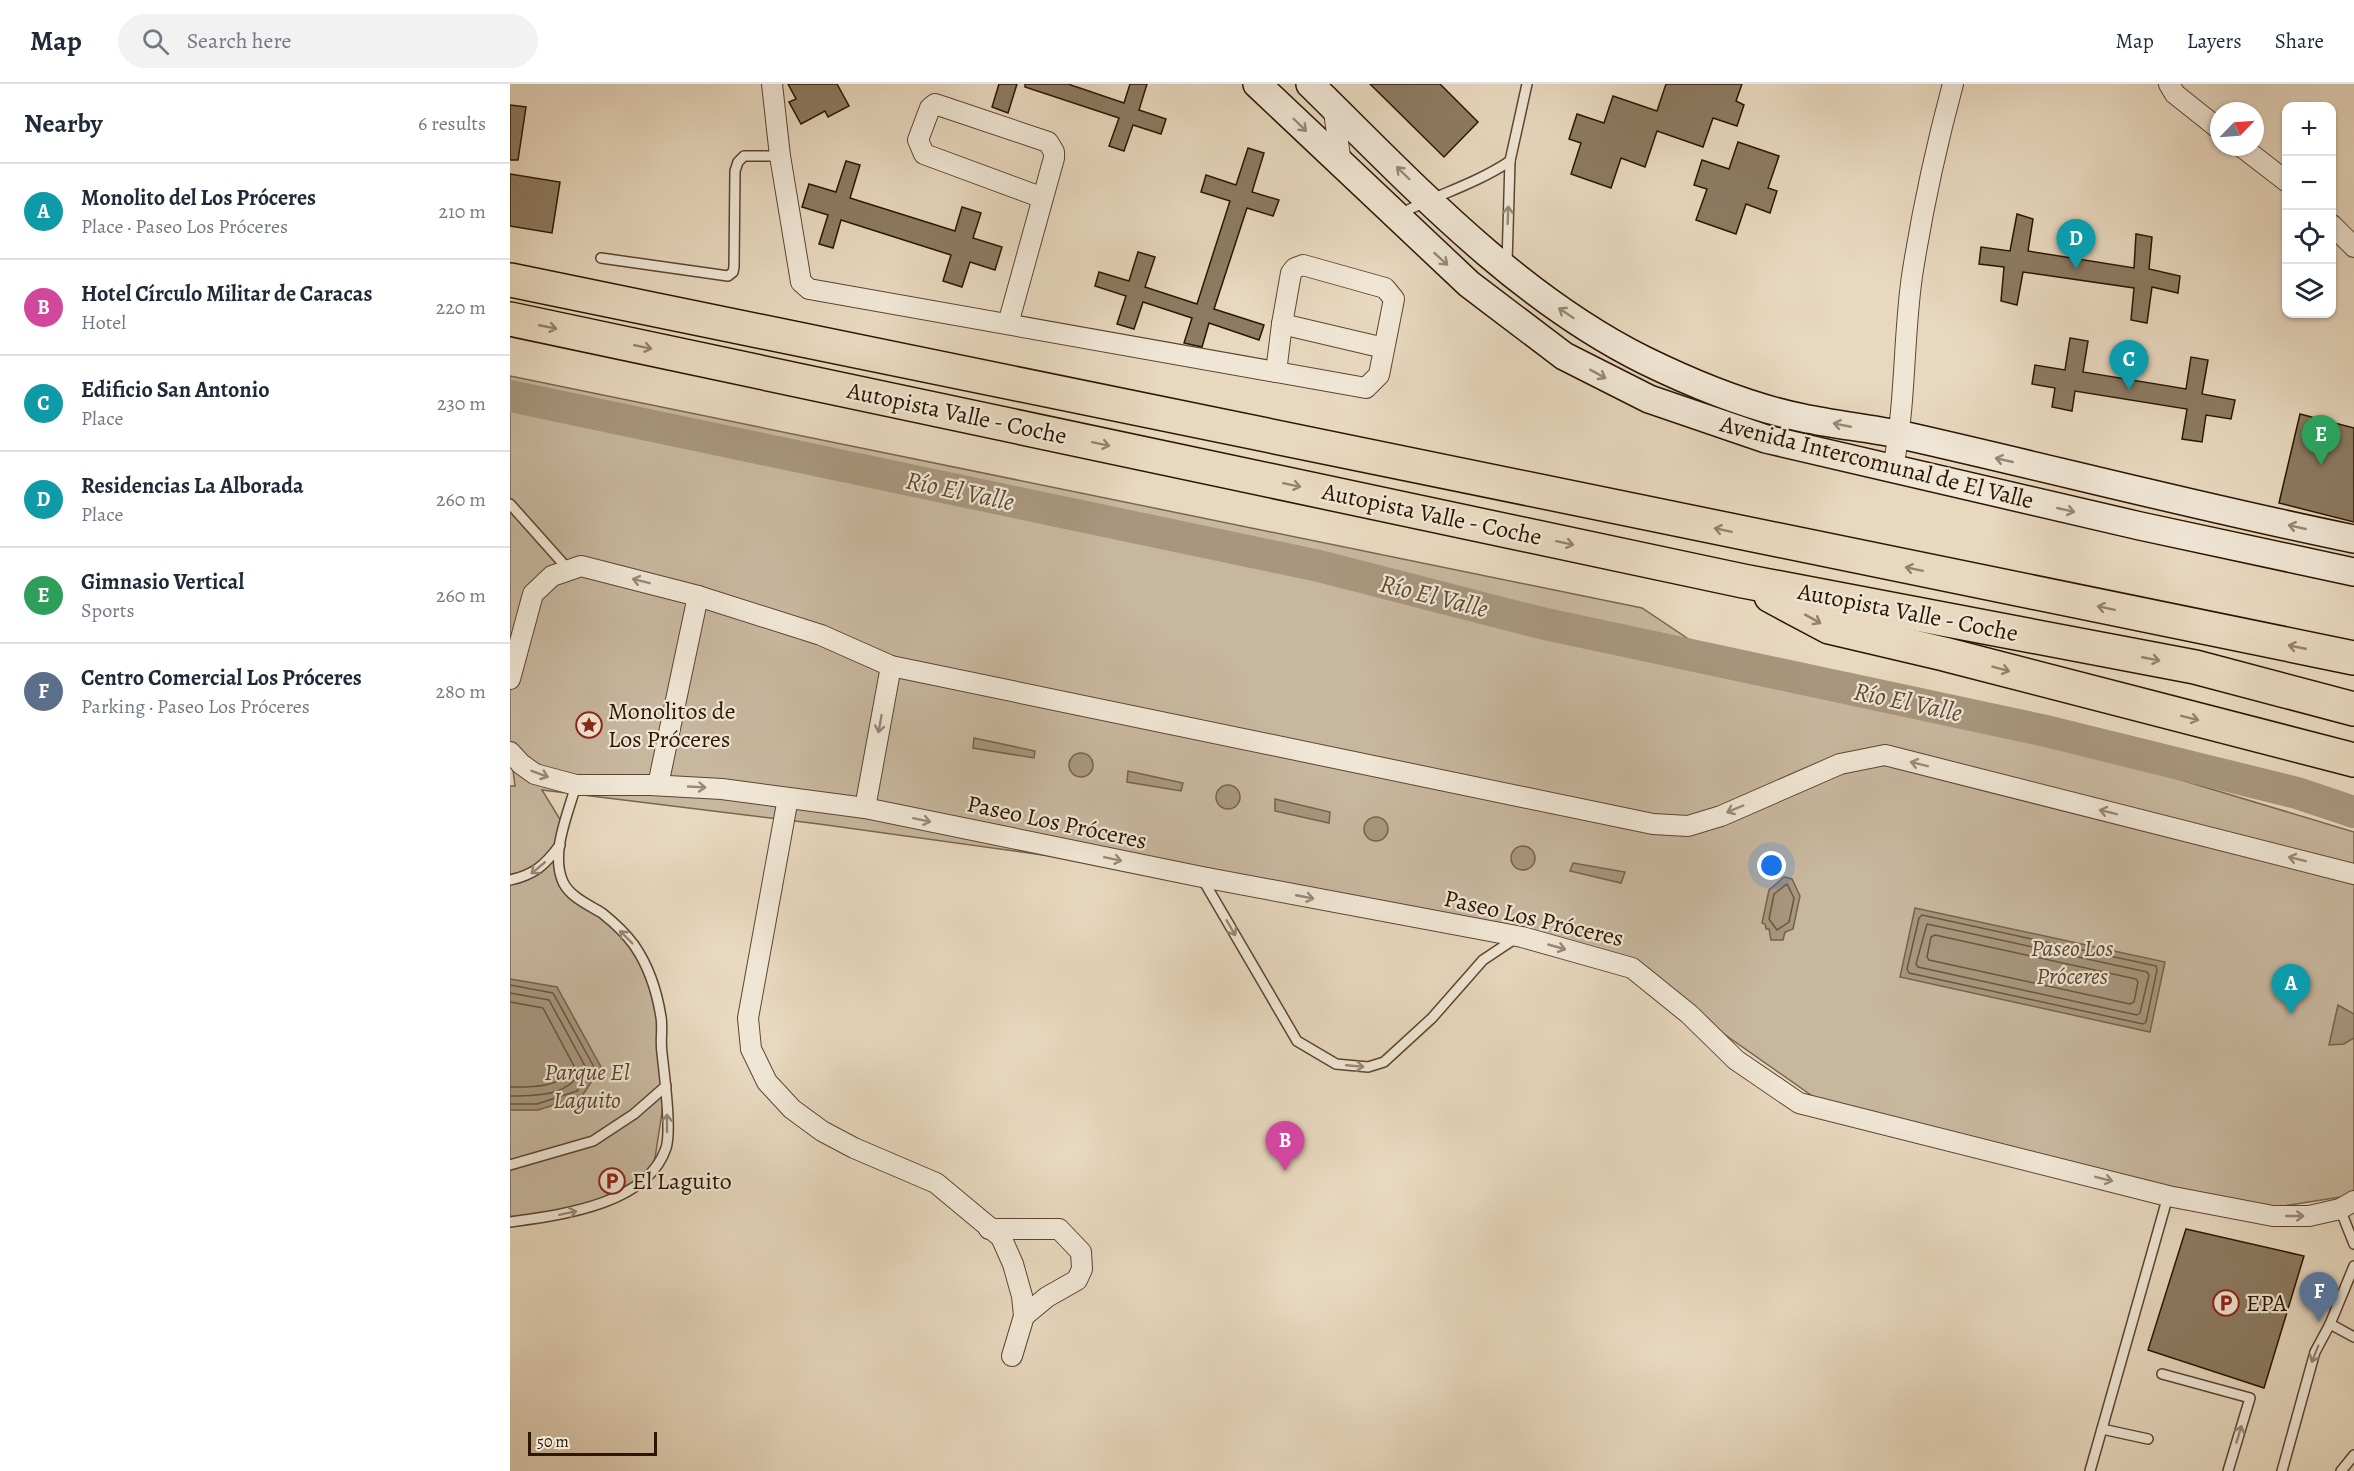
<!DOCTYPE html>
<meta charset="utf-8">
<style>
:root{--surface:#fff;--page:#f2f2f3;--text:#1f2937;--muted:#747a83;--line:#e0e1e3;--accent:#0b8043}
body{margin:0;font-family:Alegreya,serif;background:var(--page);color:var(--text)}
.controls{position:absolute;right:18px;top:18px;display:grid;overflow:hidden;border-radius:12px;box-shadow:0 2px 4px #0004}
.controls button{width:54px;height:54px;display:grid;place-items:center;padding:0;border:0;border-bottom:2px solid var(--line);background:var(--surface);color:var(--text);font:30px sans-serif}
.compass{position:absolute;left:1700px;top:18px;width:54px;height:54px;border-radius:50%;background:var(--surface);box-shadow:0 2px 4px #0004;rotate:65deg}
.scale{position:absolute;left:18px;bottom:15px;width:129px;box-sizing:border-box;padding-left:6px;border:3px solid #2b1600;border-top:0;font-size:16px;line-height:21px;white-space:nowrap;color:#2b1600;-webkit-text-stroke:4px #f0e6d5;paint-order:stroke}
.you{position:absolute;left:1262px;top:782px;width:21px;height:21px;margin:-15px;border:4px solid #fff;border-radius:50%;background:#1a73e8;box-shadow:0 0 0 9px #1a73e833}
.badge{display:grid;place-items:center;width:39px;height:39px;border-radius:50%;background:var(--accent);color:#fff;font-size:20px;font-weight:700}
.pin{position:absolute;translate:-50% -50px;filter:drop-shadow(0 2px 3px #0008)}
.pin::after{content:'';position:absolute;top:32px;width:21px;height:18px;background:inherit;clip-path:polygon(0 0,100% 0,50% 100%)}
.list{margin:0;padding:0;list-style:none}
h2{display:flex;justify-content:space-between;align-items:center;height:78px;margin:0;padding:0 24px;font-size:26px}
h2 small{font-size:20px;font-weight:400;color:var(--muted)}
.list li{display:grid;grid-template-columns:39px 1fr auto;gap:18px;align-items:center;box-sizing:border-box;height:96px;padding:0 24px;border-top:2px solid var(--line)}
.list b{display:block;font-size:22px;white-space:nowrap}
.list p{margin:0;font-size:20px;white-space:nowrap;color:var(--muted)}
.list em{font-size:20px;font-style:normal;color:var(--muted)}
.icon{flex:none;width:33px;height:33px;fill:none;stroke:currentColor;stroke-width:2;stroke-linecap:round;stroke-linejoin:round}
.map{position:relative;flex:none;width:1844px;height:1387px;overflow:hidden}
header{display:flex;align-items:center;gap:36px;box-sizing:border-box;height:84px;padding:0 30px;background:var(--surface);border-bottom:2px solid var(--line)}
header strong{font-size:28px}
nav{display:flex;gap:33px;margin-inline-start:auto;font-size:21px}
.search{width:420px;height:54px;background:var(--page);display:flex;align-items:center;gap:15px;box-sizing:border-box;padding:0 21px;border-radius:33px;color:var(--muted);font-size:22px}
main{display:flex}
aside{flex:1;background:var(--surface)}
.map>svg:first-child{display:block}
</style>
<header>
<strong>Map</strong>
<div class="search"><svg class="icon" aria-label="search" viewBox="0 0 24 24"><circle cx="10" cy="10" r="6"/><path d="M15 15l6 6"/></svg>Search here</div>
<nav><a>Map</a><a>Layers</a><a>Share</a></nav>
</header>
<main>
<aside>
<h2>Nearby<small>6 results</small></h2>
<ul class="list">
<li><span class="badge" style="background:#0f9aa8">A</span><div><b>Monolito del Los Próceres</b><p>Place · Paseo Los Próceres</p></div><em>210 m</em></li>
<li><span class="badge" style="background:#d1479c">B</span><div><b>Hotel Círculo Militar de Caracas</b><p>Hotel</p></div><em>220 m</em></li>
<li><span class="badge" style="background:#0f9aa8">C</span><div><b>Edificio San Antonio</b><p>Place</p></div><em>230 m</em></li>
<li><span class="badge" style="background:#0f9aa8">D</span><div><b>Residencias La Alborada</b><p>Place</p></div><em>260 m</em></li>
<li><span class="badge" style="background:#2e9e5b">E</span><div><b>Gimnasio Vertical</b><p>Sports</p></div><em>260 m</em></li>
<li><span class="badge" style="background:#5c6f8a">F</span><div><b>Centro Comercial Los Próceres</b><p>Parking · Paseo Los Próceres</p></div><em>280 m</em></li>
</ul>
</aside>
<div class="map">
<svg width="1844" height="1387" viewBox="0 0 1844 1387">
<rect width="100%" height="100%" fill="#e8d8bf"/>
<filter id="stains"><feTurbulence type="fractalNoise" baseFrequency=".00333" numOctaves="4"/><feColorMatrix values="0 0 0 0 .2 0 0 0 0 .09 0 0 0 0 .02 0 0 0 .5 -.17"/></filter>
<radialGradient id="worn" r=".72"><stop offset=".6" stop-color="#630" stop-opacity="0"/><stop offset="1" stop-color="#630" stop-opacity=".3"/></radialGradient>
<polygon fill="#c8b79f" stroke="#7a6650" stroke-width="1.5" points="0,292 1132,524 1240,596 1618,680 1844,748 1844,1111 1721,1130 1328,1030 1134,894 1008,852 692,793 309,740 32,706 51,737 51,791 70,817 124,861 152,934 156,1002 143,1087 95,1118 0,1140 0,702 5,702 0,661"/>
<g fill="#a8967e" stroke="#76634c" stroke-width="1.5">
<polygon points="464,654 525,667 524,674 463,664"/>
<circle cx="571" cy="681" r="12"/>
<polygon points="618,687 673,699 671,707 617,698"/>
<circle cx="718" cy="713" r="12"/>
<polygon points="765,715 820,728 819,739 765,727"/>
<circle cx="866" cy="745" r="12"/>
<circle cx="1013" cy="774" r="12"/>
<polygon points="1063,779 1115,788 1111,799 1060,787"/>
<polygon points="1274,793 1282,795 1290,812 1283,845 1275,848 1273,856 1261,856 1259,845 1256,845 1255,840 1252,839 1259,806"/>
<polygon points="1405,824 1655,878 1640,948 1390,893"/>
<polygon points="0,895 47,903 91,983 72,1012 28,1026 0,1026"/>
<polygon points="1828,921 1844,930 1844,954 1834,960 1819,961"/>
</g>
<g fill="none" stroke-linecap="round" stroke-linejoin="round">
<g stroke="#6a563f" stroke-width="1.5">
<polygon points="1277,800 1284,814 1279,838 1267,846 1259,835 1264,810"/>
<polygon points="1412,831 1646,882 1647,886 1636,938 1633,940 1399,889 1397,885 1409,834"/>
<polygon points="1417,840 1637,888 1639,891 1630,929 1627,931 1408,883 1406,880"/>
<polygon points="1425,851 1626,895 1628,898 1624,918 1620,920 1419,876 1417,873 1421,853"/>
<polyline points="0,901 43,909 84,983 67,1007 27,1020 0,1020"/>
<path d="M0,909L39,916L75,982C60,1012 30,1012 0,1012"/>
<path d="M0,918L33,924L64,982C53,1004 22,1003 0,1003"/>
</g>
<polyline stroke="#a8967e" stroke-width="32" points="0,312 809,482 1031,539 1536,647 1787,709 1844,728"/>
</g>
<g fill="#8d7b63" stroke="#2b1600" stroke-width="1.5">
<polygon points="278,0 327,0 339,22 318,33 315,27 291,40 279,18 286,15"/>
<polygon points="489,0 507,0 498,29 482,23"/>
<polygon points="515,0 558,0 614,19 620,0 637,0 629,26 656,35 651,50 623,41 614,67 599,62 609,34 515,3"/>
<polygon points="860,0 930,0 968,38 934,73"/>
<polygon points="1156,0 1232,0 1226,17 1234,21 1227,42 1203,34 1193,63 1147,47 1135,83 1111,74 1101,104 1061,90 1071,59 1059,55 1067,30 1094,39 1103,12 1147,27"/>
<polygon points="0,21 16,23 8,76 0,76"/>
<polygon points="1228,58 1269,72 1258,104 1267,107 1260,129 1236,120 1226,150 1186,136 1197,105 1184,101 1192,76 1219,85"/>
<polygon points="738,64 754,69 742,108 769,116 763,132 737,124 704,225 754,241 749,256 699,239 692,263 674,259 682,234 633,218 624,245 607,240 616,212 585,202 589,188 619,197 628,168 645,173 635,203 687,220 720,117 691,108 696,91 726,101"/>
<polygon points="336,77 350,81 340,114 445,147 452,123 471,129 463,154 492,163 485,186 460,178 452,203 433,197 441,171 331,136 323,164 309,160 318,131 292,123 299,100 326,108"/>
<polygon points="0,90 50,98 42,149 0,142"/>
<polygon points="1507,130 1523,135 1518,167 1624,184 1626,150 1642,153 1639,185 1670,192 1668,209 1642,203 1637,239 1621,236 1624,204 1513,188 1507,221 1491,217 1494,183 1469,180 1471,163 1500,167"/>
<polygon points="1560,254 1578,257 1573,288 1676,305 1681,273 1698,276 1692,310 1725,316 1721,335 1696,331 1692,358 1672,355 1677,325 1565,307 1562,327 1542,323 1545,304 1522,300 1525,281 1555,286"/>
<polygon points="1790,330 1844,344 1844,438 1769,419"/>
<polygon points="1676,1145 1794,1172 1754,1304 1638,1266"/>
</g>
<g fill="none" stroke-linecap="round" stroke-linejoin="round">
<g stroke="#5a4630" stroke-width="12">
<g id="lane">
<path d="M890,130C926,111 966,100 1000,77"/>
<polyline points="91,174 218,192 223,188 224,183 225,87 228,78 234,72 270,72"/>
<polyline points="997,179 1000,77 1017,0"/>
<polyline points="0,420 58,485"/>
<path d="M0,796C24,791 35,781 50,761"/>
<polyline points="693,796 787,957 826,980 858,983 874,978 922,934 973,876 1006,854"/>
<polyline points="0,1081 83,1057 124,1030 156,1002"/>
<polyline points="1830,1125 1844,1160"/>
<path d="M0,1138C50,1131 137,1121 156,1064C162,1046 154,989 152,969C150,957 153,944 151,933C147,908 138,881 124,861C116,850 102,837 92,829C79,821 60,813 53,798C40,769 58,730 66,701"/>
<polyline points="1820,1240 1844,1253"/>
<polyline points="1652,1290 1740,1314 1718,1387"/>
<polyline points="1592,1345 1638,1355"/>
<polyline points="1580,1387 1658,1112"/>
<polyline points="1772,1387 1805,1268 1820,1240 1844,1182"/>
<polyline points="1831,1387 1844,1371"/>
</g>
</g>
<g stroke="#5a4630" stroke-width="22">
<g id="street">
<polyline points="262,0 270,72 291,198 299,205 856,304 869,291 884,215 875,204 793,181 785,184 781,189 772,240 874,264"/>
<polyline points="1659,0 1665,10 1709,45"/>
<polyline points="823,20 831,80"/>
<polyline points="1732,63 1776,97"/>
<polyline points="1822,141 1844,163"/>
<polyline points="498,240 544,74 544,68 538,58 425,20 420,24 408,56 414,70 533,114"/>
<polyline points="766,288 772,240"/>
<path d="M1383,383C1396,320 1393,256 1402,192C1412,128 1426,63 1443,0"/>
<polyline points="0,595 23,510 42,492 71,482 188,512"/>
<polyline points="0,668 11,680 25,690 66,701 140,701 212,705 355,724 692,793 1012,853 1122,884 1179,930 1226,976 1289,1019 1658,1112 1763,1132 1799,1132 1830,1125 1844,1117"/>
<polyline points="148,701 188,512 311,551 381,582 1143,740 1178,742 1211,732 1330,680 1375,671 1844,790"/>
<polyline points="278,714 238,934 241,965 257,998 282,1025 312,1047 344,1064 426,1099 491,1153 503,1180 512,1212 514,1232 502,1272"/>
<polyline points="355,724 381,582"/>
<polyline points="479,1145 549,1145 571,1168 572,1185 567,1196 537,1213 514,1232"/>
</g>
</g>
<g stroke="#2b1600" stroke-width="30">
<g id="secondary">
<polyline points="747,0 959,200 1054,272 1139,315 1256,355 1630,442 1844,488"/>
<path d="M800,0C902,100 1004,211 1134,276C1183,300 1239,323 1293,334C1326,341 1359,344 1392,351C1543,385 1692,424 1844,455"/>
</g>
</g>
<g stroke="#2b1600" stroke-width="36">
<g id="highway">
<polyline points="0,196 1844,574"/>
<polyline points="0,235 1233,497 1685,583 1844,625"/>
<polyline points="1261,512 1319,543 1434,570 1844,676"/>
</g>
</g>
<use href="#lane" stroke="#f0e6d5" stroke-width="9"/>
<use href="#street" stroke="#f0e6d5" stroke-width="20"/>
<use href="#secondary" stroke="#f0e6d5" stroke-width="27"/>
<use href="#highway" stroke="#e8d8bf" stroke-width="33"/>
</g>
<defs><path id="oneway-shaft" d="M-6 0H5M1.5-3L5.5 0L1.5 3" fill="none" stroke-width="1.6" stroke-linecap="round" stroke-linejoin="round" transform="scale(1.5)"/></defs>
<g stroke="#978875">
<use href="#oneway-shaft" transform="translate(790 41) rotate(44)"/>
<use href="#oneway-shaft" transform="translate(893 89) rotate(-136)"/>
<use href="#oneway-shaft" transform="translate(998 131) rotate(-88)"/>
<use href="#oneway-shaft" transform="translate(931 175) rotate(42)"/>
<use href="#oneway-shaft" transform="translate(1056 229) rotate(-146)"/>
<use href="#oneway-shaft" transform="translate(1088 290) rotate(29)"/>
<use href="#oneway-shaft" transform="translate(1332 341) rotate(-169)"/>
<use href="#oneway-shaft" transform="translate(1494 376) rotate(-167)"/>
<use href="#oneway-shaft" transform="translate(1556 426) rotate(13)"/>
<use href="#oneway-shaft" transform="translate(1787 443) rotate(-167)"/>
<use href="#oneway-shaft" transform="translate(131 497) rotate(-166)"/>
<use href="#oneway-shaft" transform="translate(370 640) rotate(100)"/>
<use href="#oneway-shaft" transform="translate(1409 680) rotate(-166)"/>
<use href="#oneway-shaft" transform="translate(30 690) rotate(21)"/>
<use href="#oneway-shaft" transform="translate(187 703) rotate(3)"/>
<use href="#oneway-shaft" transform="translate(1225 725) rotate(157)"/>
<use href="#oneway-shaft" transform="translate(1598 728) rotate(-166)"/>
<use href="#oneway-shaft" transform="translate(412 736) rotate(12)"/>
<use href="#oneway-shaft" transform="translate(603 775) rotate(12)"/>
<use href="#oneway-shaft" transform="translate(1787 775) rotate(-166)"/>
<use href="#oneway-shaft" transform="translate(28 784) rotate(140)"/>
<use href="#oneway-shaft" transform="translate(795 813) rotate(11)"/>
<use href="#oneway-shaft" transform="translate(721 844) rotate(60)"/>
<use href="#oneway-shaft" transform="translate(116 853) rotate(-135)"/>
<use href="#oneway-shaft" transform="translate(1047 863) rotate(16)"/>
<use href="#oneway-shaft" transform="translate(845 982) rotate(5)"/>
<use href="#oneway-shaft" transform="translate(157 1039) rotate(-90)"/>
<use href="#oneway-shaft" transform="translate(1594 1095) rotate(14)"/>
<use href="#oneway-shaft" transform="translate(58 1129) rotate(-12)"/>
<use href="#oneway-shaft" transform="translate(1785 1132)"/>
<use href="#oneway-shaft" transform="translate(1805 1270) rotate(112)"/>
<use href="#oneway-shaft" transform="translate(1729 1350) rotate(-73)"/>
</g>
<g stroke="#938169">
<use href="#oneway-shaft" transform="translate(38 243) rotate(11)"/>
<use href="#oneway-shaft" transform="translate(133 263) rotate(12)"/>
<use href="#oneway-shaft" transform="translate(591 360) rotate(12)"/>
<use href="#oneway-shaft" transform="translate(782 401) rotate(12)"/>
<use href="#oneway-shaft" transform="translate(1213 446) rotate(-168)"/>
<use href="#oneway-shaft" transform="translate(1055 459) rotate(12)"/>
<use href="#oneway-shaft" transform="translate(1404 485) rotate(-168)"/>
<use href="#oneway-shaft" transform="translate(1596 524) rotate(-168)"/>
<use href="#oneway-shaft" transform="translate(1303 535) rotate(29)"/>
<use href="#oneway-shaft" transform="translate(1787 563) rotate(-169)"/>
<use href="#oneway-shaft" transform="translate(1641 575) rotate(11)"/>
<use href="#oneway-shaft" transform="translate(1491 585) rotate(15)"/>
<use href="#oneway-shaft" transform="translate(1680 634) rotate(14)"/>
</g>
<defs>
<g id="sight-ring" transform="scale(1.35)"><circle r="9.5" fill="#f0e6d5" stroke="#8f2418" stroke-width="1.5"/><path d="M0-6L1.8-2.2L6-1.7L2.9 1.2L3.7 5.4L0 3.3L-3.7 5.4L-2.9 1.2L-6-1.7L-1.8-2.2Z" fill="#8f2418"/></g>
<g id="parking-ring" transform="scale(1.35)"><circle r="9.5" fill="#f0e6d5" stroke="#8f2418" stroke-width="1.5"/><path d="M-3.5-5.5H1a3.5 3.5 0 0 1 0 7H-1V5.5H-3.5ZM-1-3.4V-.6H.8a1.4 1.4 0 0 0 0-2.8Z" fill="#8f2418"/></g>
</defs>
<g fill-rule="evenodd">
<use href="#sight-ring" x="79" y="641"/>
<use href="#parking-ring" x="102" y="1097"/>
<use href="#parking-ring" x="1716" y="1219"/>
</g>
<g text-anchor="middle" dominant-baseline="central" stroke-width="4.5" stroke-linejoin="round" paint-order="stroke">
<g font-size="24" fill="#2b1600" stroke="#f0e6d5">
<text transform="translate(447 329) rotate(12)">Autopista Valle - Coche</text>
<text transform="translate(1367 378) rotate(14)">Avenida Intercomunal de El Valle</text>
<text transform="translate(922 430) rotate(12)">Autopista Valle - Coche</text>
<text transform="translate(1398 528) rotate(11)">Autopista Valle - Coche</text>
<text transform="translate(547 738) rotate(12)">Paseo Los Próceres</text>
<text transform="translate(1024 834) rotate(13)">Paseo Los Próceres</text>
</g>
<g font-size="24" fill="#2b1600" stroke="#f0e6d5" text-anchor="start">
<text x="98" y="627">Monolitos de<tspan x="98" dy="28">Los Próceres</tspan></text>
<text x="122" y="1097">El Laguito</text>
<text x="1736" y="1219">EPA</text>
</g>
<g font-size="24" font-style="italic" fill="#5a4630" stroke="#f0e6d5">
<text x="1562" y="864">Paseo Los<tspan x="1562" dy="28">Próceres</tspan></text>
<text x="77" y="988">Parque El<tspan x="77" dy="28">Laguito</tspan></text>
</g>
<g font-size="26" font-style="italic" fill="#5d4932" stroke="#f0e6d5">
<text transform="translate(450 407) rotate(12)">Río El Valle</text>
<text transform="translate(924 512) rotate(14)">Río El Valle</text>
<text transform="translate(1398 618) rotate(12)">Río El Valle</text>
</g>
</g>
<rect width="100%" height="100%" filter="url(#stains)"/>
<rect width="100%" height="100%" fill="url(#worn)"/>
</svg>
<div class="controls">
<button>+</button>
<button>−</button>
<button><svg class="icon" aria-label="locate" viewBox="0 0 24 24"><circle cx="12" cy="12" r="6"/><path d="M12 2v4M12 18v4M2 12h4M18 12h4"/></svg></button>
<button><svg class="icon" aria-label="layers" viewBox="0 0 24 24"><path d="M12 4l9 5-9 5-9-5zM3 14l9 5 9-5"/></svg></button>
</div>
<svg class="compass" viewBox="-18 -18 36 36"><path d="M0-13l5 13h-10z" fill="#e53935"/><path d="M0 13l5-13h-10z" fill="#747a83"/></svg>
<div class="scale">50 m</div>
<div class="you"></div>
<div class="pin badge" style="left:1781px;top:930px;background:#0f9aa8">A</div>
<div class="pin badge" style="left:775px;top:1087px;background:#d1479c">B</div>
<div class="pin badge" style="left:1619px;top:306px;background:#0f9aa8">C</div>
<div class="pin badge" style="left:1566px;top:185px;background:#0f9aa8">D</div>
<div class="pin badge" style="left:1811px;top:381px;background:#2e9e5b">E</div>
<div class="pin badge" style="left:1809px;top:1238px;background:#5c6f8a">F</div>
</div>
</main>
